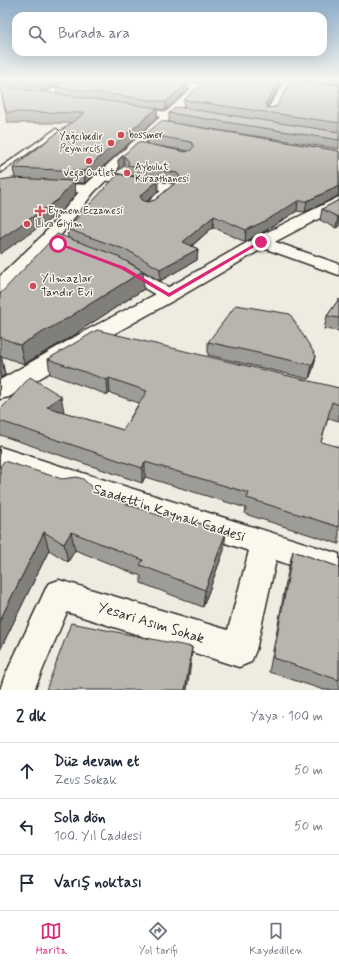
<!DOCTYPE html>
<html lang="tr">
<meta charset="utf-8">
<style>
:root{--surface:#fff;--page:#f2f2f3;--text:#1f2937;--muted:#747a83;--line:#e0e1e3;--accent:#db2777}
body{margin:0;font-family:Mynerve,sans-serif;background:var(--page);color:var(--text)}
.stop{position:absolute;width:12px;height:12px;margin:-9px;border:3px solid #db2777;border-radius:50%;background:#fff}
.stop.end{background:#db2777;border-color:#fff;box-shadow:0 1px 4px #0008}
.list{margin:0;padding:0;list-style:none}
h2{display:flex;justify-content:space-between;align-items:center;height:52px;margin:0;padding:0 16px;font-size:17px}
h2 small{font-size:13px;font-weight:400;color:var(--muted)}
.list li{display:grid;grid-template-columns:26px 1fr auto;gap:12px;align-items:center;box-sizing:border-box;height:56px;padding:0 16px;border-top:1px solid var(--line)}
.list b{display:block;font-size:15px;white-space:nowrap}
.list p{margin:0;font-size:13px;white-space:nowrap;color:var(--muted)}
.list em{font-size:13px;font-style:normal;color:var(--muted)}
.icon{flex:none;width:22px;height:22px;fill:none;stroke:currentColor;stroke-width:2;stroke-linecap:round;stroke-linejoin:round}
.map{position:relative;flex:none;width:339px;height:690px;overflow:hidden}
.search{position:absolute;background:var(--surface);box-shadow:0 4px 16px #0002;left:12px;right:12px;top:12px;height:44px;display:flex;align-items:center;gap:10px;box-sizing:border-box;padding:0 14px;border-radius:12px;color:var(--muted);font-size:15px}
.sheet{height:220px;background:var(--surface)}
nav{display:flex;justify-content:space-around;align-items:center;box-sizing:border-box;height:56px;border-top:1px solid var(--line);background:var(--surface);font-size:11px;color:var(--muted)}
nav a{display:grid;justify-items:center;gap:2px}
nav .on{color:var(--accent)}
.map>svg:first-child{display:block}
</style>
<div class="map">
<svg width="339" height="690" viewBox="0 0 339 690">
<rect width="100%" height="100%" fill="#eeebe0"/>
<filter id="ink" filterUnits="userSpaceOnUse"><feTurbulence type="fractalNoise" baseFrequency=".025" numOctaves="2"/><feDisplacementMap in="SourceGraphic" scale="8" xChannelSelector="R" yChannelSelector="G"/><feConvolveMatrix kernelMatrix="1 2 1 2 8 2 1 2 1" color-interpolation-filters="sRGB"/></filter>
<g filter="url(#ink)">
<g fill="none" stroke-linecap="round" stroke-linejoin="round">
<g stroke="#2b2b2b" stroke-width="3">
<polygon id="service" points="56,129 59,131 58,132 0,173 0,168"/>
</g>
<g stroke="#2b2b2b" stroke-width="3">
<g id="minor">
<polygon points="73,79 85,79 45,99 39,99 37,97"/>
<polygon points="137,79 163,79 201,84 205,87 201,90 141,82"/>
<polygon points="314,79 322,79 319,87 313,87 312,85"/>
<polygon points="288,80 292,83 275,113 274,115 266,115 265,113 285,81"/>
<polygon points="131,107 168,112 173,115 168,118 128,112 126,110"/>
<path d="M102,172L172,184L177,185L179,188C172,197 159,210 148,207L146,204L161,190L98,179L96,176L98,173Z"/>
<polygon points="15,181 89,185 94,186 96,189 94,192 89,193 15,189 0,191 0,183"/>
<polygon points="261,237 339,264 339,275 255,245 253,242 255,239"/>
<polygon points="119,261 125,262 175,291 178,295 175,299 169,300 163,299 113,270 111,266 113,262"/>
<polygon points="0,447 339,554 339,582 276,560 256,650 251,662 239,667 67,612 34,690 0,690 4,678 48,584 59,580 228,630 249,551 0,467"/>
</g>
</g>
<g stroke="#2b2b2b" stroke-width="3">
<g id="tertiary">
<polygon points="251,79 285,79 339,85 339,91 255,82"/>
<polygon points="339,197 339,208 267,246 176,299 101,341 9,397 0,399 0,380 85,331 162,291 255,238"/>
</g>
</g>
<g stroke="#2b2b2b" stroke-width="3">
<polygon id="secondary" points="202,79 212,79 94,192 54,244 7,291 0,293 0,276 42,236 84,186"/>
</g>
<use href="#service" fill="#fbf7ec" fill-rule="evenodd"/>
<use href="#minor" fill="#fbf7ec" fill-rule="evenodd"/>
<use href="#tertiary" fill="#fbf7ec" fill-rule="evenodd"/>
<use href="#secondary" fill="#fbf7ec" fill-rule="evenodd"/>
</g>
<g fill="#9e9c96" stroke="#2b2b2b">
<polygon points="0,79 69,79 42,92 57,94 56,87 188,82 188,90 166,110 157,109 157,118 85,183 74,183 76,194 61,212 15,178 13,168 71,123 8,123 0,87"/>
<polygon points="177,79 200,79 197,82"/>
<polygon points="207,79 281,79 280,86 267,108 276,107 339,85 339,149 172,123 339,151 339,196 338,196 305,212 297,211 265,231 245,242 213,227 192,246 198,249 197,260 160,281 130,263 125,261 144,289 78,332 78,333 24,364 1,356 5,375 0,378 0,294 68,238 67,229 158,191 147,201 148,202 155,200 175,183 127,175 127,169 124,166 119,170 118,160 138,142 186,152 188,151 147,144 146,134 169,122 169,113 184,108 184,100"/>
<polygon points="302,79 313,79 312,80"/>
<polygon points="322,79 339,79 339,84 323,82"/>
<polygon points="339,200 339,226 336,228 320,220 322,209"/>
<polygon points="339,299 339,331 324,329 327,316"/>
<polygon points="208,342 316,356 313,369 309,379 208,355"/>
<polygon points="48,359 339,388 339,421 328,418 321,442 339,447 339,544 245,514 246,508 145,477 142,483 0,435 0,410 64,411 63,412 123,430 139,403 110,393 108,395 50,374"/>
<polygon points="0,467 99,494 224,550 203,607 141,583 141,576 75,550 68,562 49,550 0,650"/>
<polygon points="293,551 339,567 339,690 324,690 269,672 289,566"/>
</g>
<g fill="#817f7a" stroke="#2b2b2b">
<polygon points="51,79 69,79 41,92 40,85"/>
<polygon points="280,79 280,86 264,112 265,104"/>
<polygon points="188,82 188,90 166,110 166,102"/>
<polygon points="157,108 157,118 85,183 84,171"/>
<polygon points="124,156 124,166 119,170 118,160"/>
<polygon points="74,181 76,194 61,212 0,254 0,239"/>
<polygon points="158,181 158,191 141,207 140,196"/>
<polygon points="339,186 338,196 305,212 307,201"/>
<polygon points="298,201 297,211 265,231 245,242 246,230"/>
<polygon points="214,216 213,227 183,253 183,242"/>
<polygon points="338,217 339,217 339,226 336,228"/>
<polygon points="198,249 197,260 160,281 160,269"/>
<polygon points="143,271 144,289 78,332 78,333 24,364 20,345 74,314"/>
<polygon points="1,355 5,375 0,378 0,356"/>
<polygon points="316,356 313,369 309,379 312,365"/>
<polygon points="109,378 110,393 108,395 107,380"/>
<polygon points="61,396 64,411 50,422 47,407"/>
<polygon points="145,462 145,477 142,483 142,468"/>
<polygon points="44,532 49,550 0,650 0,620"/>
<polygon points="71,532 75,550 68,562 64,544"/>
<polygon points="226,532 224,550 203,607 205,590"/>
<polygon points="192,647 191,663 187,690 185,690"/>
</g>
<g fill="#b8b5ae" stroke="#2b2b2b">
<polygon points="0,79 51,79 40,85 0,80"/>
<polygon points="72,79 167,79 188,82 166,102 56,87"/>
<polygon points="207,79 280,79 265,104 267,108 276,107 292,80 339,85 339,123 184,100"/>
<polygon points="0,86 157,108 84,171 13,168 53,136 85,113 6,112"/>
<polygon points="176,107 339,132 339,140 169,113"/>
<polygon points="161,121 339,151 339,186 307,201 298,201 267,220 246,230 214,216 183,242 198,249 160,269 129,251 67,229 118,174 158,181 140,196 142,200 148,202 155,200 181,178 177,173 127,165 129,162 124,156 118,160 138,142 186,152 191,150 194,146 191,142 146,134"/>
<polygon points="13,178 74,181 59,199 0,239 0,180"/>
<polygon points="339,200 339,217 338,217 322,209"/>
<polygon points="57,234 115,255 143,271 74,314 75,314 20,345 0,337 0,294"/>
<polygon points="339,299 339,318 327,316"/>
<polygon points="236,305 290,314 316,356 312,365 208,342"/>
<polygon points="97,330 339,388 339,405 332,402 321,442 339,447 339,527 247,498 249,493 145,462 142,468 0,421 0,410 30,377 61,396 47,407 123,430 147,391 109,378 107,380 48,359"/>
<polygon points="4,461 62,479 77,477 83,479 99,494 163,517 165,512 226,532 205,590 140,565 143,560 71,532 64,544 44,532 0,620 0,467"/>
<polygon points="293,551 339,567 339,680 273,658"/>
<polygon points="71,623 192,647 185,690 46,690"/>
</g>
</g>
<linearGradient id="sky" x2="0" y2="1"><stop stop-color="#8dadc9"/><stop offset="0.45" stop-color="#f7f6f1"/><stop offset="1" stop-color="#f7f6f1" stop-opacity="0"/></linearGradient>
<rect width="339" height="176" fill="url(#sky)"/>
<polygon fill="#db2777" points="259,241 263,242 169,297 121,269 56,244 60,243 125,267 169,293"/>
<g fill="#d1495b" stroke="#fbf7ec" stroke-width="1.5">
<circle cx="121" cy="135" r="4"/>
<circle cx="111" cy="143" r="4"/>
<circle cx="89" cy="161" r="4"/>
<circle cx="127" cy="173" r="4"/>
<path d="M38 205h4v4h4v4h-4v4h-4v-4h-4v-4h4z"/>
<circle cx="27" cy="224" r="4"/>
<circle cx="33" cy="286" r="4"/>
</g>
<g text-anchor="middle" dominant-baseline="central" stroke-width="3" stroke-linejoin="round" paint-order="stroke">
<g font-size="10" fill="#2b2b2b" stroke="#fbf7ec" text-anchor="start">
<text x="129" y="135">bossmer</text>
<text x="103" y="137" text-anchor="end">Yağcıbedir<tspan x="103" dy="12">Peynircisi</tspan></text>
<text x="135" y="167">Aybulut<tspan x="135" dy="12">Kıraathanesi</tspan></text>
<text x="89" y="173" text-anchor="middle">Vega Outlet</text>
<text x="48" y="211">Eymen Eczanesi</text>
<text x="35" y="224">Liva Giyim</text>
</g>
<g font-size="12" fill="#2b2b2b" stroke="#fbf7ec" text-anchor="start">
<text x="41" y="279">Yılmazlar<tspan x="41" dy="14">Tandır Evi</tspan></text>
</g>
<g font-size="14" fill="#2b2b2b" stroke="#fbf7ec">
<text transform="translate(169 513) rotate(18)">Saadettin Kaynak Caddesi</text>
<text transform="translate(151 623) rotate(17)">Yesari Asım Sokak</text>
</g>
</g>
</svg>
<div class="stop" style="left:58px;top:244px"></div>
<div class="stop end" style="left:261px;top:242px"></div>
<div class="search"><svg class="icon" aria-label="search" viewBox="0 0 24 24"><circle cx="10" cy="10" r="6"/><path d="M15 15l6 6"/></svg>Burada ara</div>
</div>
<section class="sheet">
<h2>2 dk<small>Yaya · 100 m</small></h2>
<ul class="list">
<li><svg class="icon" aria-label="ahead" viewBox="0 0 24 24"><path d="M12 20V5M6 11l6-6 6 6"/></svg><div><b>Düz devam et</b><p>Zeus Sokak</p></div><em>50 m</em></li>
<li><svg class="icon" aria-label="left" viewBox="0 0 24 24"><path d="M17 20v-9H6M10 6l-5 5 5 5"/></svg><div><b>Sola dön</b><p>100. Yıl Caddesi</p></div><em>50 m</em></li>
<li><svg class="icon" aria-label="arrive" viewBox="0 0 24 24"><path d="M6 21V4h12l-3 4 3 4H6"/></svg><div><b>Varış noktası</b></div></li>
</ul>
</section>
<nav>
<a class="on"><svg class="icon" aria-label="map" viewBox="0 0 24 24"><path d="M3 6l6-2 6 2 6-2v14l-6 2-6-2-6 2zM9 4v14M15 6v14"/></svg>Harita</a>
<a><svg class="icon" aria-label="directions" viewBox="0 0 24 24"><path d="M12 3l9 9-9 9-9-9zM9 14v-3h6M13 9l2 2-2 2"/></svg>Yol tarifi</a>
<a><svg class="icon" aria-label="saved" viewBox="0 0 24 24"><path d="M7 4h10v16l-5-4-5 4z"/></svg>Kaydedilen</a>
</nav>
